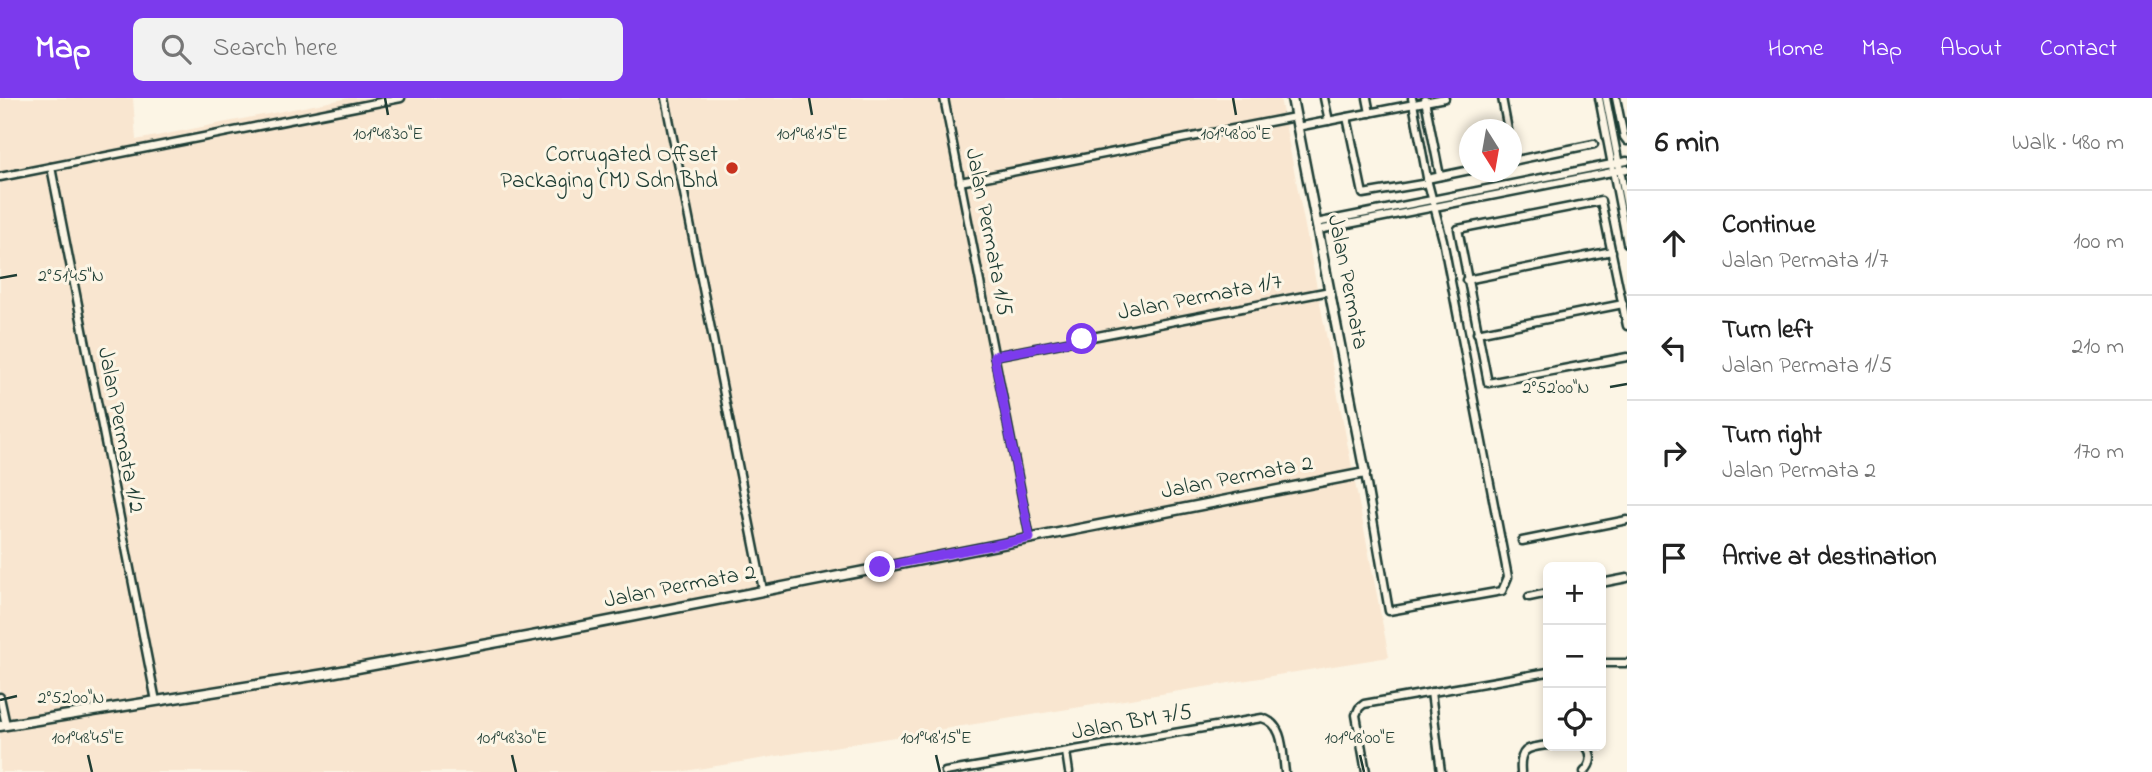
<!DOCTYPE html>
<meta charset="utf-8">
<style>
:root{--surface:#fff;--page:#f2f2f2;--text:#222;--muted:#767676;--line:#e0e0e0;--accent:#7c3aed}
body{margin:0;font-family:"Indie Flower",sans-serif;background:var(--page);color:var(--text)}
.controls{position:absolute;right:21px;bottom:21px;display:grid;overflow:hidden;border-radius:10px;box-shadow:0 4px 10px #0003}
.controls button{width:63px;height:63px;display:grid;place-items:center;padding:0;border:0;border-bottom:2px solid var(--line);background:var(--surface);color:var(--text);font:35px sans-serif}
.compass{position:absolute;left:1459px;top:21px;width:63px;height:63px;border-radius:50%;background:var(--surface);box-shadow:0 4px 10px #0003;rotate:169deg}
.stop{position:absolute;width:21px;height:21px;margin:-16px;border:5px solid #7c3aed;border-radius:50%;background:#fff}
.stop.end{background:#7c3aed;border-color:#fff;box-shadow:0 2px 7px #0008}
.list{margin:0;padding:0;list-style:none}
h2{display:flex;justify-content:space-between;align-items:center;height:91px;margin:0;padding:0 28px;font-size:30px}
h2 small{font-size:23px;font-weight:400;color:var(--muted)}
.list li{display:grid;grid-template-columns:46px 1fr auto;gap:21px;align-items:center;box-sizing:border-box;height:105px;padding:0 28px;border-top:2px solid var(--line)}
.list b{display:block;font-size:26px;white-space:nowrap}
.list p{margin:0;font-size:23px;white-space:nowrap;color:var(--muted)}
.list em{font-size:23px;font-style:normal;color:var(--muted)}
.icon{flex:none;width:38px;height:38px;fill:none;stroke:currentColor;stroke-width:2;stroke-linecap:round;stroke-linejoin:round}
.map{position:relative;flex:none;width:1627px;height:674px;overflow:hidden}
header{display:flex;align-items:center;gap:42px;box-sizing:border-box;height:98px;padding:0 35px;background:var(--accent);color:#fff}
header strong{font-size:33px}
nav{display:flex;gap:38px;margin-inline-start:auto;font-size:24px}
.search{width:490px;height:63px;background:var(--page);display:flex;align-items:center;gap:18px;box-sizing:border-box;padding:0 24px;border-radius:10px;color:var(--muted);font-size:26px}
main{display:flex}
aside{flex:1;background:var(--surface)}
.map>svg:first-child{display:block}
</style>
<header>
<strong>Map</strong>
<div class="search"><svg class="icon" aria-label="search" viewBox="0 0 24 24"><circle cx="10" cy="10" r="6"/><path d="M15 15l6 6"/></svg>Search here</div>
<nav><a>Home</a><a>Map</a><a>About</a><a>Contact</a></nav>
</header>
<main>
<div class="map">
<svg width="1627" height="674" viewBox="0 0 1627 674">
<rect width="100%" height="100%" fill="#fcf5e5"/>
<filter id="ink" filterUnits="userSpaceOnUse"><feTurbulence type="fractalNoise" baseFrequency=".0143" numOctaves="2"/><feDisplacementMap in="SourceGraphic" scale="14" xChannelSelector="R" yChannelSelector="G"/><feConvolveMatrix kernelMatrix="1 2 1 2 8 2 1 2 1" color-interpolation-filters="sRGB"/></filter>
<g filter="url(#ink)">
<polygon fill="#f9e6d0" points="0,0 133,0 136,42 349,0 1280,0 1389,559 679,674 0,674"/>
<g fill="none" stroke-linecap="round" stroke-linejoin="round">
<g stroke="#1f3d34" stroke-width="11">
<g id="minor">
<polyline points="665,0 763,492"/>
<polyline points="944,0 1030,440"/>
<polyline points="1324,0 1329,23"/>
<polyline points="1367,0 1370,15"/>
<polyline points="1502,0 1508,32"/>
<polyline points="1599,0 1627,145"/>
<polyline points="1606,0 1627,108"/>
<polyline points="1616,0 1624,39 1627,43"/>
<polyline points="1425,2 1440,78"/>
<polyline points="1347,19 1363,96 1428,85"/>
<polyline points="1297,29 1445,0"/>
<polyline points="1512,47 1515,62"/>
<polyline points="1512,63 1594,46"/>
<polyline points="51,69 156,603"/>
<polyline points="0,79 401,0"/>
<polyline points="1427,81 1470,72"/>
<polyline points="960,84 1295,19"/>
<polyline points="1316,125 1627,63"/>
<polyline points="1318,132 1627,71"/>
<polyline points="1466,182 1612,153"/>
<polyline points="1627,228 1601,103 1458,131 1488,285 1627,259"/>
<polyline points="1477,235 1623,206"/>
<polyline points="994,258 1330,193"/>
<polyline points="1365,375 1389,513 1502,493 1508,479 1443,142 1428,85 1412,0"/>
<polyline points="1522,443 1627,422"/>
<polyline points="1601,485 1627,480"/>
<polyline points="1529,499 1548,495"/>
<polyline points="1601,565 1627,565"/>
<polyline points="1431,594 1441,674"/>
<polyline points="0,599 6,627"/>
<polyline points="1066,654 1069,674"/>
<path d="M945,674L1262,620C1285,626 1282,655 1285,674"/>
<polyline points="1366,674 1356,617 1359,610 1364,606 1548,574"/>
<path d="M1521,674C1519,650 1527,650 1548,647"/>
<path d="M1584,674C1592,666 1593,657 1586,648"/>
</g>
</g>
<g stroke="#1f3d34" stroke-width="13">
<polyline id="tertiary" points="0,628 325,576 548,535 1365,375 1292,0"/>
</g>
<use href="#minor" stroke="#fcf5e5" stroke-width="6"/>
<use href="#tertiary" stroke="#fcf5e5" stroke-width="8"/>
</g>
</g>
<g fill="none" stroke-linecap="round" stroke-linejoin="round" filter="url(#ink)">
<polyline stroke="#7c3aed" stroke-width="9" points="880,469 1030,440 994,258 1082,241"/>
</g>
<path fill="none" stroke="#1f3d34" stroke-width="2.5" d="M385,0L388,17M809,0L812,17M1233,0L1236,17M0,180L17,177M1610,289L1627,286M0,602L17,598M88,657L92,674M512,657L516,674M936,657L940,674M1360,657L1364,674"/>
<circle fill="#c8321e" stroke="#fcf5e5" stroke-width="2.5" cx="732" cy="70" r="7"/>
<g text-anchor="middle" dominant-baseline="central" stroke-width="6" stroke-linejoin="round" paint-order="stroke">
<g font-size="23" fill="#1f3d34" stroke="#fcf5e5" text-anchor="end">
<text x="718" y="57">Corrugated Offset<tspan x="718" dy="26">Packaging (M) Sdn Bhd</tspan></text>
</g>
<g font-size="23" fill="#1f3d34" stroke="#fcf5e5">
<text transform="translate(988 134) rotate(79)">Jalan Permata 1/5</text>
<text transform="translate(1347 184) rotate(79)">Jalan Permata</text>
<text transform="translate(1200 200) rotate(-11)">Jalan Permata 1/7</text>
<text transform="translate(120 332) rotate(79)">Jalan Permata 1/2</text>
<text transform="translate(1237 380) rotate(-11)">Jalan Permata 2</text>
<text transform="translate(680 489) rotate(-11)">Jalan Permata 2</text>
<text transform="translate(1132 625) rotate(-10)">Jalan BM 7/5</text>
</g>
</g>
<g font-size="18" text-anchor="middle" fill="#1f3d34" stroke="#fcf5e5" stroke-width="6" stroke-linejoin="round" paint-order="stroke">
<text x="388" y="41">101°48'30"E</text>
<text x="812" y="41">101°48'15"E</text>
<text x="1236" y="41">101°48'00"E</text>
<text x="71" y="183">2°51'45"N</text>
<text x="1556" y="295">2°52'00"N</text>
<text x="71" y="605">2°52'00"N</text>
<text x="88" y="645">101°48'45"E</text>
<text x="512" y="645">101°48'30"E</text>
<text x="936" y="645">101°48'15"E</text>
<text x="1360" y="645">101°48'00"E</text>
</g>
</svg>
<div class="controls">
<button>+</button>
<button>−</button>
<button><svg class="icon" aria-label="locate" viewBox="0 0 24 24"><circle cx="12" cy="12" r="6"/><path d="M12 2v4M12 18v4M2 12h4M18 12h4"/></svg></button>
</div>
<svg class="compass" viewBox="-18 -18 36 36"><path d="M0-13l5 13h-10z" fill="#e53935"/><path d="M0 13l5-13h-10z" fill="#767676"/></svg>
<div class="stop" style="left:1082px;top:241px"></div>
<div class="stop end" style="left:880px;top:469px"></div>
</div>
<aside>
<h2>6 min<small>Walk · 480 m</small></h2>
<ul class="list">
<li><svg class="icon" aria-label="ahead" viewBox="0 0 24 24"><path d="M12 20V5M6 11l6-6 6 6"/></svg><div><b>Continue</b><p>Jalan Permata 1/7</p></div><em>100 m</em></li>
<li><svg class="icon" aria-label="left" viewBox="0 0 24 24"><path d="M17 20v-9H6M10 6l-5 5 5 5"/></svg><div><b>Turn left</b><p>Jalan Permata 1/5</p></div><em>210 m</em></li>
<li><svg class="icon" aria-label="right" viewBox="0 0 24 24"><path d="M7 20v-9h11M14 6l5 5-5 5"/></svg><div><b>Turn right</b><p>Jalan Permata 2</p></div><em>170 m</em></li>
<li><svg class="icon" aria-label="arrive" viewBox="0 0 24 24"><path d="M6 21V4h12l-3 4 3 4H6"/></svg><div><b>Arrive at destination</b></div></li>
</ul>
</aside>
</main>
